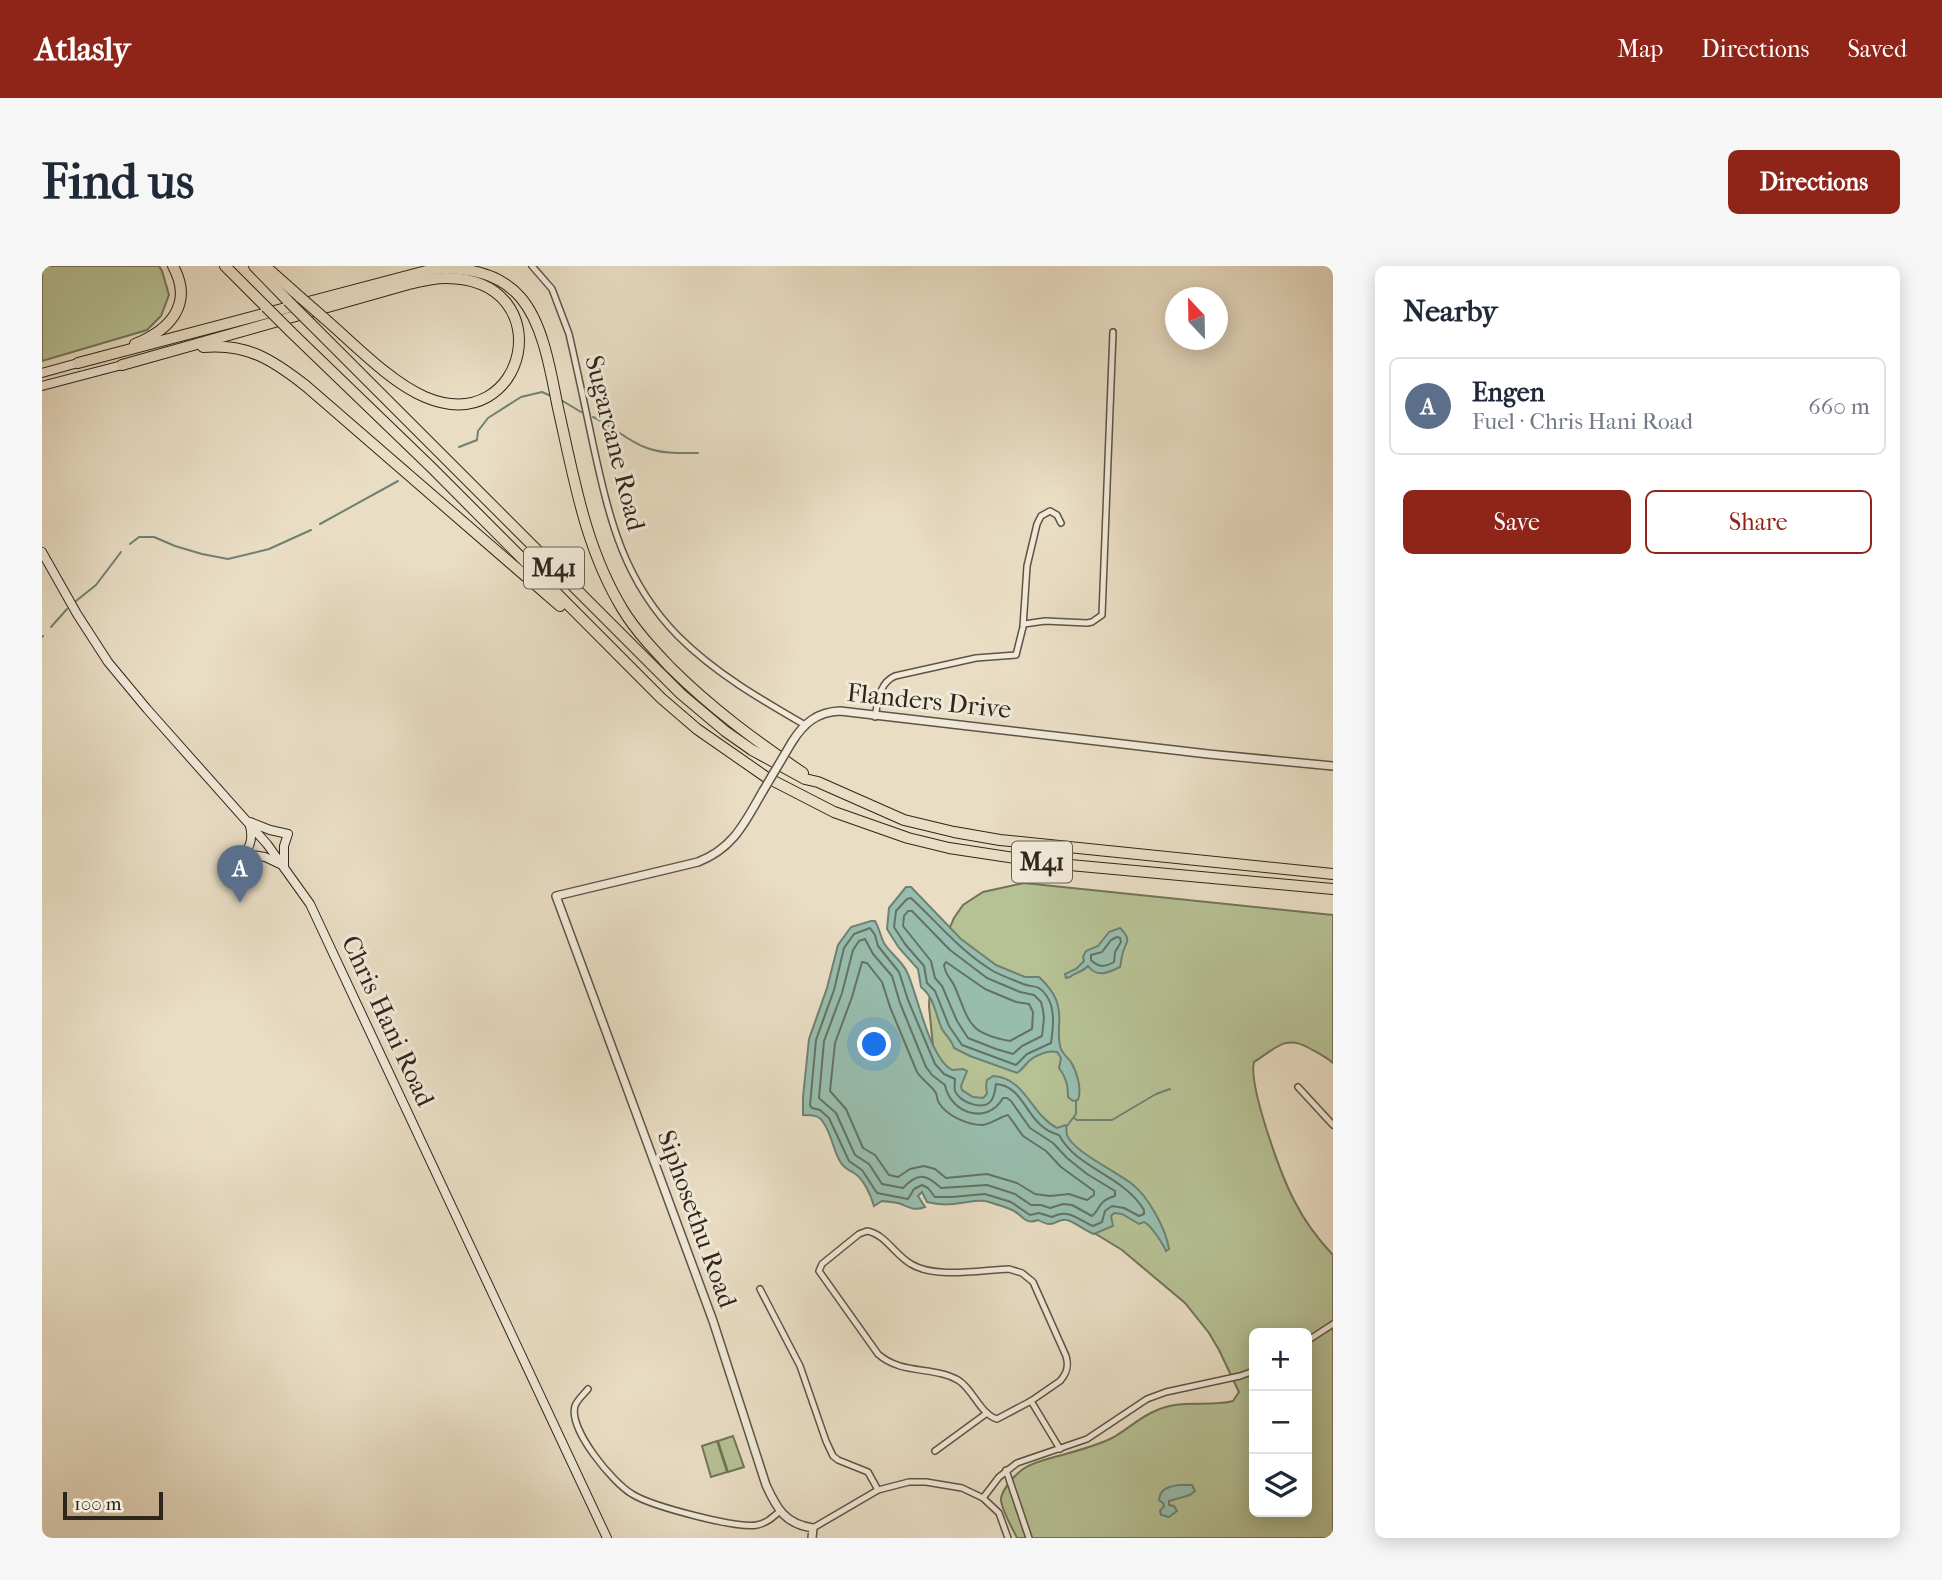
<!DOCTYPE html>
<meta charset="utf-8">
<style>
:root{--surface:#fff;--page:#f6f6f7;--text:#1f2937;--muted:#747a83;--line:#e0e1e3;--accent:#8f2418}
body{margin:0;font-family:"IM FELL French Canon",serif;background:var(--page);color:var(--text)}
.controls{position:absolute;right:21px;bottom:21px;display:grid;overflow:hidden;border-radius:10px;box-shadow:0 4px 18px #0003}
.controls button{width:63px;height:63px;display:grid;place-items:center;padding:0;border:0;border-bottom:2px solid var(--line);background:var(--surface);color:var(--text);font:35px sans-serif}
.compass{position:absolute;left:1123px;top:21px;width:63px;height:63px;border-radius:50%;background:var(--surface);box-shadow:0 4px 18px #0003;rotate:338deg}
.scale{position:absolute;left:21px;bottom:18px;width:100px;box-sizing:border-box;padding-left:7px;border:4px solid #2f261b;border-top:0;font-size:19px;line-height:24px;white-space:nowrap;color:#2f261b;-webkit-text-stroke:5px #f1e9d9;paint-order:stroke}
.you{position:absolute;left:833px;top:779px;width:24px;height:24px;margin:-18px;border:5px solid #fff;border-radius:50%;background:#1a73e8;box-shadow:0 0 0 10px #1a73e833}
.badge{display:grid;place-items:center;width:46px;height:46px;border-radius:50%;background:var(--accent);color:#fff;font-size:23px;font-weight:700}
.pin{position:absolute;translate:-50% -58px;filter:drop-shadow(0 2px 4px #0008)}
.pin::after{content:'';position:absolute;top:37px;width:24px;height:21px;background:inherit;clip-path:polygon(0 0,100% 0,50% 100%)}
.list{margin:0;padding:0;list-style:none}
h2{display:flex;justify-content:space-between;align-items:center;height:91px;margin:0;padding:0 28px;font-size:30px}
h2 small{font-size:23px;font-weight:400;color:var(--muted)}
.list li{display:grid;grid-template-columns:46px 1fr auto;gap:21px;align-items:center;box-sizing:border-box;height:98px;margin:0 14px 14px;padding:0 14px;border:2px solid var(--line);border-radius:10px}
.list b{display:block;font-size:26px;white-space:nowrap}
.list p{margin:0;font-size:23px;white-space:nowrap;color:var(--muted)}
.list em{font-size:23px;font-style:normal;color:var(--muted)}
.actions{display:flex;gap:14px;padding:21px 28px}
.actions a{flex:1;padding:16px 0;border:2px solid var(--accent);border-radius:10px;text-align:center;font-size:24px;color:var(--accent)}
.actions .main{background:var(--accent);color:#fff}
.icon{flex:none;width:38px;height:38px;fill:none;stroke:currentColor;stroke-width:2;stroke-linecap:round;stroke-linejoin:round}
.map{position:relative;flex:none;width:1291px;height:1272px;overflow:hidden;border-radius:10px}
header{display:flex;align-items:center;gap:42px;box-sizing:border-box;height:98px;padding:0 35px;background:var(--accent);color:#fff}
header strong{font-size:33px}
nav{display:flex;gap:38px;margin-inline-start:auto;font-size:24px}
.intro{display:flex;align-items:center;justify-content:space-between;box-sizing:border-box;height:168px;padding:0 42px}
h1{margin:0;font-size:49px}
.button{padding:18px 32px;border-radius:10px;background:var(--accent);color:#fff;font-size:24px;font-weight:700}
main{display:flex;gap:42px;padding:0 42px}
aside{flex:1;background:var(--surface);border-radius:10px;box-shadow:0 4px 18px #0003}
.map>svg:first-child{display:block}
</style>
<header>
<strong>Atlasly</strong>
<nav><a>Map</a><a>Directions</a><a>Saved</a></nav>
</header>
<div class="intro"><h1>Find us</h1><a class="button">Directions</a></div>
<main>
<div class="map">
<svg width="1291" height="1272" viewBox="0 0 1291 1272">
<rect width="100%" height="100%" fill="#e9ddc4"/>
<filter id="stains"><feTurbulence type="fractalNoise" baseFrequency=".00286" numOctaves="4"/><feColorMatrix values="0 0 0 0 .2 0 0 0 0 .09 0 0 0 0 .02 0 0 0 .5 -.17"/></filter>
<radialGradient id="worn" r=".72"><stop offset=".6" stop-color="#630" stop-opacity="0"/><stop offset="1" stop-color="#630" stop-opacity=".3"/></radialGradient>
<g fill="#b6c194" stroke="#727458" stroke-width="2" fill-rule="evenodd">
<polygon points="0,0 117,0 120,5 127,29 119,50 105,64 0,95"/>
<path d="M982,617L1291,649V797C1284,791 1276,787 1267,782C1243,768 1233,783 1212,796C1206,820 1240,912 1253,936C1263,956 1276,973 1291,989V1272H975C971,1263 958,1242 959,1232C961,1222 973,1209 981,1203C991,1196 1005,1193 1016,1190C1034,1185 1055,1180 1072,1171C1093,1158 1107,1143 1133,1139C1152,1136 1172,1140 1191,1135L1197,1126L1177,1084L1167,1067L1143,1037L1080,984L995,932L894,810L887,740L888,720L897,686L912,652L921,639L941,626ZM1212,1067H1265V1246H1212Z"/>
<polygon points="691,1170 702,1201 686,1206 676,1175"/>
<polygon points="675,1175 685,1206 669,1211 660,1180"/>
</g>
<g fill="#98bdae" stroke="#6e8173" stroke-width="2">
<path d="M864,621H869L919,673L954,699L983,711H997C1013,726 1019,738 1017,761C1017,768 1016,775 1019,783C1021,788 1026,792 1029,796C1035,806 1040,823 1036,834L1031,835L1026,831C1026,819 1024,811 1017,802L1019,792L1015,786C1006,784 994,789 987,795C983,799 981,803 975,807L928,790L912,782C910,774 904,770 900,763C893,748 893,732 879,721L876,703L857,682L845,663L847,642Z"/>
<path d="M829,655H833C837,662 838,668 841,675C845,685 860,694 865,706C876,730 887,791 910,804L921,803L925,805L919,820L920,824L931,831L941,832L945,828L944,820L945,814L951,810C984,812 988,848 1015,862L1024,859C1025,862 1024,866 1025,869C1030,885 1077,907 1090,918C1106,930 1124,963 1127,983L1124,985C1121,978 1109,959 1102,956L1097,958L1080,948L1072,947L1069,950L1071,960L1052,968C1043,965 1033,956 1025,954C1013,952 1014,964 996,954C982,960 980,947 968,943C961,940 953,938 947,936C938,933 928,936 919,937C908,939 896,939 885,936L880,926L876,930L883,941C873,945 868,942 859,938C853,936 846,936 840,935L832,940C829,930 822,913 812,907C807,904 803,903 799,897C791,885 790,868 781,856C777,849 769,849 761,849V831L767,773L785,722L796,679L809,661Z"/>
<path d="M1078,662C1092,676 1082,676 1080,690C1079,694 1079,698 1078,701C1066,707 1055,712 1046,700C1041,706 1034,706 1028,711L1024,712L1023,708L1034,703L1042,695L1041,691L1044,685L1056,680L1067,666Z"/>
<path d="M1137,1219H1150L1153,1225L1148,1229L1127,1235V1239L1132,1240L1135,1245L1127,1251L1119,1249L1118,1245L1122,1240L1121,1237L1117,1234C1118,1222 1127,1221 1137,1219Z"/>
</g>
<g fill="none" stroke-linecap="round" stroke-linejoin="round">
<g stroke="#647264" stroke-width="2">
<path d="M869,632C896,657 919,686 951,705C960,710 972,714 981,718C993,722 996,718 1004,729C1014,742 1011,763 1009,777L985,788L974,799L920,779L907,760L893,725L885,717L882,700L863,678L852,661L854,645L865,633Z"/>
<polygon points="866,645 870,645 908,684 945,712 978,726 992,729 999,736 1001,744 1002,752 1000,770 980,780 971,788 954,783 926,772 915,755 900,720 893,712 889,695 861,660 862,650"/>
<path d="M828,662L833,669L836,680L857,706L866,734L893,798L902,808L913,813C913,816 912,822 913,825C917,836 941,845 949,835C953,830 953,823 954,818C984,820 984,861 1017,869C1035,903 1081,909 1102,944V948L1097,950L1082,942L1070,940L1063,945L1060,956L1051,960C1036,954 1027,942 1010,951L997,947L988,949L969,936L943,928L910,931H893L886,922L880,919L872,923L866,933L835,927L820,904L807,895L787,852L778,844L770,842L768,839L774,774L792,724L802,682L812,668Z"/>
<path d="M1075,671L1078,672L1079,676L1073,686L1072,696C1063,701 1057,702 1049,694V689L1060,686L1069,674Z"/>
<path d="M823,673L831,688L850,710L858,737L884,801L890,809L903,819C908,847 945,860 961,832H965L969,835L988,862L1011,877L1025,892L1045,908L1073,925V930C1054,936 1060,942 1050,950L1030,939L1021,938L1008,942L999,939H989L973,928L945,919L899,922C884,908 876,906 861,922L840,918L827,898L813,889L794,847L777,832L782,775L800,727L811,684L817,675Z"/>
<path d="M820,696L825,697L840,716L848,741L875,806C880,814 889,819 894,827C895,830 895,834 897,837C905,850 926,859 940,859C950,858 957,851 966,849L981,870L1004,885L1019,901L1052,925V929L1045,934L1027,928L1008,930L993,928L975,917L945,908L904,912L893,903L882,900L868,903L856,911L847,909L833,889L821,882L804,843L788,825L793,777L810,731Z"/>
<path d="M904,696L943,723L974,736L987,738L991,746L990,763L968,775C924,767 928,755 912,719C908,712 903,708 902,699Z"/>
</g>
<g stroke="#6e8173" stroke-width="2">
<polyline points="519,134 539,146"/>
<path d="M551,151C570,159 586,176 605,182C621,188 640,187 656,187"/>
<polyline points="417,181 435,174 436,165 446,152 479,131 500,126 509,130"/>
<polyline points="278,258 356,215"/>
<polyline points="88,278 97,271 112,271 133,280 160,288 186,293 227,283 269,264"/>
<polyline points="34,335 54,319 79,286"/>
<polyline points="9,361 25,343"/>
<polyline points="0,371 1,370"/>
<polyline points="1032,852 1035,854 1070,854 1114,828 1128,823"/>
<polyline points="1025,860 1034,848 1034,835"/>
</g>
<g stroke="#5e5445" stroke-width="8">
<g id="minor">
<path d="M490,0L510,23L527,68C536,107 544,145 552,183C568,255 582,315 636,370C673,407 718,433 763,459"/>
<polyline points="982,358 1003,355 1045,357 1050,356 1060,349 1071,66"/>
<path d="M833,451C836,435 837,417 853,410L934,392L974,389L981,361L985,300L995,258L999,250L1008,245L1015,249L1019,257"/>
<polyline points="1256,821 1291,859"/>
<path d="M825,965C843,968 853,989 869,998C893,1013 939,1004 967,1003L980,1007L991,1016L1024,1090C1027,1100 1025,1107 1018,1115L989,1135L955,1153C938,1148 931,1123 916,1114C892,1100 859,1109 836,1088L777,1005L780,998L817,968Z"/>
<polyline points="718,1023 758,1100 784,1175 791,1190 796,1194 826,1206 836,1224"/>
<polyline points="1265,1075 1291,1058"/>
<path d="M546,1123C542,1128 535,1134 533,1140C526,1163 571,1217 590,1228C609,1240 695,1263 715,1259C725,1257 731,1251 738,1245"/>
<polyline points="989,1135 1018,1183"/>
<polyline points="893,1185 945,1147"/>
<polyline points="964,1204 987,1272"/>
<polyline points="941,1232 957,1211 975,1197 1045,1173 1105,1133 1124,1126 1198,1110 1212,1105"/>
<polyline points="771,1262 836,1224 867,1216 884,1216 920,1222 941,1232 957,1247 966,1272"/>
</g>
</g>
<g stroke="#5e5445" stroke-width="10">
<g id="tertiary">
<path d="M750,476C762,457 775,446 798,445L1166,488L1291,500"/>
<path d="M721,525C703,556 692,582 656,596L514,630L671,1055L724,1219C735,1243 743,1258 771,1262L770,1272"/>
</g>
</g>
<g stroke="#2f261b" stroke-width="10">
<g id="secondary">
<polyline points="0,107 36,97"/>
<polyline points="0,120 80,99"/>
<polyline points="0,286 35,348 66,396 105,443 225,578 268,638 565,1272"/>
<polyline points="208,556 228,564 246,568 242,580 242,600"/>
<polyline points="203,588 223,591 240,599"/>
<path d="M200,590C209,581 211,572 208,560"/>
</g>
</g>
<g stroke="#2f261b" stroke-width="12">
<g id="motorway">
<polyline points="183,0 224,41"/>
<polyline points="212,0 246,35"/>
<polyline points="223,0 258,31"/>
<polyline points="269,58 639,428 683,465 710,484 763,513 776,516 862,554 912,566 958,574 1291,608"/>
<polyline points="249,66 390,202 619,432 655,463 724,511 792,546 866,572 907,582 1006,597 1291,623"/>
<path d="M93,78C128,64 152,38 131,0"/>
<path d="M161,81C205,77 231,94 264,120L518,340"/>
<path d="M36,97L392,3C424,1 457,6 479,32C502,59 509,108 516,142C532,212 543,282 581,344C594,365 611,383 628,401C669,442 714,475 761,507"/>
<path d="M80,99L367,18C379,15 391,12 404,12C521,13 485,174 383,131C348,116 311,77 282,52"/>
</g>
</g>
<use href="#minor" stroke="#f1e9d9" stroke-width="5"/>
<use href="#tertiary" stroke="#f1e9d9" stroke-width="7"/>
<use href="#secondary" stroke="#f1e9d9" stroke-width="8"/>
<use href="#motorway" stroke="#e9ddc4" stroke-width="10"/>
<g stroke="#5e5445" stroke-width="10" stroke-linecap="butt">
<polyline id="tertiary-bridge" points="721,525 750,476"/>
</g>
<g stroke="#2f261b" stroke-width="12" stroke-linecap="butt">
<g id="motorway-bridge">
<polyline points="258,31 282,52"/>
<polyline points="246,35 269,58"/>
<polyline points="224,41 249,66"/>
</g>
</g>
<use href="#tertiary-bridge" stroke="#f1e9d9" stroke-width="7"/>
<use href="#motorway-bridge" stroke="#e9ddc4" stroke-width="10"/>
</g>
<g text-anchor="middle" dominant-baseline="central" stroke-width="6" stroke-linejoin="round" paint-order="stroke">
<g fill="#f1e9d9" stroke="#696054" stroke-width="2">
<rect x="482" y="281.5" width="60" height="41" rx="5"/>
<rect x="970" y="575.5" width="60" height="41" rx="5"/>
</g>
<g font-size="24" font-weight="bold" fill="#2f261b">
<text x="512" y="302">M41</text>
<text x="1000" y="596">M41</text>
</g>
<g font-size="26" fill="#2f261b" stroke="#f1e9d9">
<text transform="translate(573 177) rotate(76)">Sugarcane Road</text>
<text transform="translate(887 435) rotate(6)">Flanders Drive</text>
<text transform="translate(346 755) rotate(65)">Chris Hani Road</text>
<text transform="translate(655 953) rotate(70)">Siphosethu Road</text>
</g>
</g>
<rect width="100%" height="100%" filter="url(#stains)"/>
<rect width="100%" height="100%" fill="url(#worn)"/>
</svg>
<div class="controls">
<button>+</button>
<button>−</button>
<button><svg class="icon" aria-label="layers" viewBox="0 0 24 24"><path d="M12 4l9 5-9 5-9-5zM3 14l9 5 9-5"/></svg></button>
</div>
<svg class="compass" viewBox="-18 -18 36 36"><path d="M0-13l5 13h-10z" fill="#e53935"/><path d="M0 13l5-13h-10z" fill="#747a83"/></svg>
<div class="scale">100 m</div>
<div class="you"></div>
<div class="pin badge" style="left:198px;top:637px;background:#5c6f8a">A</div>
</div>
<aside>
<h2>Nearby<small></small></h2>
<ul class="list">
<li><span class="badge" style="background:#5c6f8a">A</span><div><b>Engen</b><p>Fuel · Chris Hani Road</p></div><em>660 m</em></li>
</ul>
<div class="actions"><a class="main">Save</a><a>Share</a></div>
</aside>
</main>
